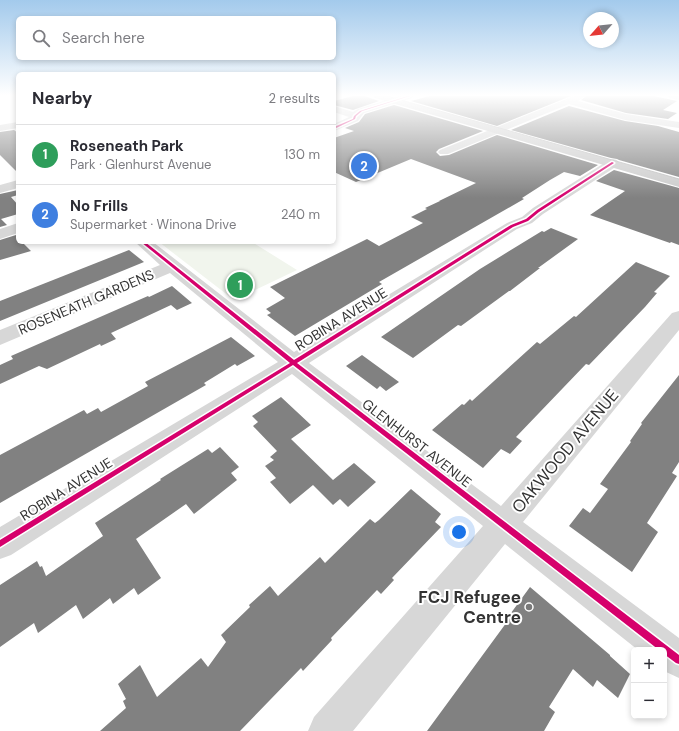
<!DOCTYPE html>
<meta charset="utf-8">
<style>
:root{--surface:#fff;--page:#f2f2f3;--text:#2b2b33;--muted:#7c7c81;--line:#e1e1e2;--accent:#7c3aed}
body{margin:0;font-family:"DM Sans",sans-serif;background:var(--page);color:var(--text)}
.controls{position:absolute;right:12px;bottom:12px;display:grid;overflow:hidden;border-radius:6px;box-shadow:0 2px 6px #0003}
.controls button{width:36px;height:36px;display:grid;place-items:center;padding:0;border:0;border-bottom:1px solid var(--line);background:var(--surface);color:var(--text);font:20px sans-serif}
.compass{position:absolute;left:583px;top:12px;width:36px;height:36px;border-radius:50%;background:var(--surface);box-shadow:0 2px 6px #0003;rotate:243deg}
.you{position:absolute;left:459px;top:532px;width:14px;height:14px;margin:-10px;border:3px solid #fff;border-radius:50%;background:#1a73e8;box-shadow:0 0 0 6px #1a73e833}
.badge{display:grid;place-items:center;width:26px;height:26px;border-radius:50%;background:var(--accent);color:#fff;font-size:13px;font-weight:700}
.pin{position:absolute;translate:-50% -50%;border:2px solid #fff;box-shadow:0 1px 4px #0006}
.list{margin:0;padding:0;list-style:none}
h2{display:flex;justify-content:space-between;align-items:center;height:52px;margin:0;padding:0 16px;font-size:17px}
h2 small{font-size:13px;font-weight:400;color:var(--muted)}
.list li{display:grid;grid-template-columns:26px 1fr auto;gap:12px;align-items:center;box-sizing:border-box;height:60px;padding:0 16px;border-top:1px solid var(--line)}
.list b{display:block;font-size:15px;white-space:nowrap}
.list p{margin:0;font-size:13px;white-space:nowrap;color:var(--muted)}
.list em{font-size:13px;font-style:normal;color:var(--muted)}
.icon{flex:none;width:22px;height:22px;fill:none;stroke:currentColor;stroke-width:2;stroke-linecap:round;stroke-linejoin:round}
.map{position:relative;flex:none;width:679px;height:731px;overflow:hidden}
.search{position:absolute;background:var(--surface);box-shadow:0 2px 6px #0003;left:16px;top:16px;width:320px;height:44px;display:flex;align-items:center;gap:10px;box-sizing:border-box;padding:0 14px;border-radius:6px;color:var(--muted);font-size:15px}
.panel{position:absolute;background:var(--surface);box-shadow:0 2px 6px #0003;left:16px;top:72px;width:320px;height:172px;border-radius:6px}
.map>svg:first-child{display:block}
</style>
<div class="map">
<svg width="679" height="731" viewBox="0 0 679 731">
<rect width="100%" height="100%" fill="#fff"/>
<polygon fill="#f1f5ed" points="159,242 252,242 297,270 234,300"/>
<g fill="#818181">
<polygon points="353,96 364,96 379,101 353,110 334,105 334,101"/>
<polygon points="430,96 571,96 497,126 411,101"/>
<polygon points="586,96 654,96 677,101 663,110 677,113 668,119 626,113 581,100"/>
<polygon points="394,105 483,131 439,149 436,152 440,156 449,155 497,135 598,165 580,176 564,172 550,180 522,198 524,199 379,282 382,284 295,336 267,315 271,313 266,309 285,298 270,287 367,239 379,246 423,223 411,217 427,209 425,208 440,201 439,201 476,183 411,159 356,182 334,172 334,138 354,131 345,128 359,122 365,114"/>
<polygon points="569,106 625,121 658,126 679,132 679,177 619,160 617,159 611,158 511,130"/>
<polygon points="14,130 18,133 18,173 0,155 0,132"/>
<polygon points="614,170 679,188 679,245 671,242 670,243 590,215 625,191 596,181"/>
<polygon points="18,190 18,195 11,197 18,205 18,214 1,219 7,225 0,227 0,194"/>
<polygon points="551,228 578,239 538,268 540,268 510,291 509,291 461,326 458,325 413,358 381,337 480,269 542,231 544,232"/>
<polygon points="16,235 18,237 18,242 22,242 31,251 0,260 0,240"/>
<polygon points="129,250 144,262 0,321 0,301"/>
<polygon points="636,262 670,276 654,292 657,293 645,307 589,365 586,364 516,437 522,441 510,454 501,449 483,468 432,430 462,404 464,405 470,399 472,401 537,342 540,344 574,316 576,317"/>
<polygon points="172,286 192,303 177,310 171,305 111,333 116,339 101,346 100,344 47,369 39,366 0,384 0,365 13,359 11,356 148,296 149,297"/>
<polygon points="231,337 255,356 237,366 235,364 204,383 206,385 192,393 0,503 0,455 84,410 87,414 98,408 101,412 148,386 145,382"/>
<polygon points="362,355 399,382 386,391 380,386 377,389 346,366"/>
<polygon points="679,375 679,462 672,473 677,476 647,523 658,532 632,572 569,526 583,508 590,513 608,489 600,484 631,442 630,441 642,424 641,423"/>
<polygon points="281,397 311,425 291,439 333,480 354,463 376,482 348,507 340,499 333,505 313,485 290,504 270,482 276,478 265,466 274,460 270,457 277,451 253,426 258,422 252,416"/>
<polygon points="220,447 239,467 231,473 237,480 194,514 186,504 136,539 161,578 138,595 134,588 113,604 110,598 83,619 76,605 38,633 34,623 0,647 0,585 37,561 40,567 42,566 46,576 103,536 95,523 161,480 160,479 208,449 212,453"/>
<polygon points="411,489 441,514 435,522 441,527 392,578 394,580 381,594 377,590 331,638 332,640 303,671 301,668 240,731 100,731 126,708 123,701 126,699 118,684 140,665 157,697 201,658 208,667 226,642 221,635 250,607 249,605 270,586 278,596 320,557 325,563 370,519 375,523 379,520"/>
<polygon points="530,587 610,655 610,656 630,674 618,698 597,680 593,687 573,669 549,707 555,712 544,731 427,731 512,615 511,613"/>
</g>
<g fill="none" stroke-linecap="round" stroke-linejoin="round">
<g fill="#d7d7d7" fill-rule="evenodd">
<polygon points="400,96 414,96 412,98 364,113 358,121 334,131 334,124 349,117 334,112 334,106 353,112 358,109"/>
<polygon points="574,96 585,96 578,101 626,114 679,122 679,128 625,120 569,104 448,154 440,154 438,152 440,150"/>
<polygon points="668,96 679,96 679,100 670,98"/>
<polygon points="18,122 18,128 0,131 0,125"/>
<polygon points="613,159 617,160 619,163 617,166 543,214 532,223 517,229 309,363 501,506 672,313 679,311 679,330 523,522 679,638 679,678 664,671 664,650 638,650 505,544 353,731 308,731 314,717 483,526 292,374 11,555 0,559 0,527 278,362 170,273 0,345 0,330 160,265 135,242 153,242 294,352 507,223 522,217 533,208 609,160"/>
<polygon points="18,180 18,188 0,193 0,185"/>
<polygon points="18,223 18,233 0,239 0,229"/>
</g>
<polygon fill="#cacaca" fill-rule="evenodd" points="373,96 387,96 679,179 679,187 375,98"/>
<polyline stroke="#bebebe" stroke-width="1" points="387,96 679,179"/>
<g stroke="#fff" stroke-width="3">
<g id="cycleway">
<polygon points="408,96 410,96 362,111 356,116 355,119 334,129 334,127 353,119 354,116 360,111"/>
<polygon points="612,162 614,163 539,212 528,221 513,227 297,363 679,655 679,664 676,663 664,654 664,650 659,650 293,365 0,547 0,540 290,363 141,242 145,242 294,360 511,225 526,219 537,210"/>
</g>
</g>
<use href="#cycleway" fill="#d6006c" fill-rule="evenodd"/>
</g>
<linearGradient id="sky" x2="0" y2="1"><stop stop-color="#a3caec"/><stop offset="0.48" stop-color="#fff"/><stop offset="1" stop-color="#fff" stop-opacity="0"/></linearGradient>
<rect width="679" height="198" fill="url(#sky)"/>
<circle fill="#7a7a7a" stroke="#fff" stroke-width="1.5" cx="529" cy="607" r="4"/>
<g text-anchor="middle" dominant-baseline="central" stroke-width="4" stroke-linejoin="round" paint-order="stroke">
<g font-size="14" fill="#333" stroke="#fff">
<text transform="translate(86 302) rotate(-23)">ROSENEATH GARDENS</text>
<text transform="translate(341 319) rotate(-32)">ROBINA AVENUE</text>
<text transform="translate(417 443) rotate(38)">GLENHURST AVENUE</text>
<text transform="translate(66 489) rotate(-32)">ROBINA AVENUE</text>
</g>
<g font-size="17" fill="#333" stroke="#fff">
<text transform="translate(565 451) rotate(-50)">OAKWOOD AVENUE</text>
</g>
<g font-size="17" font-weight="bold" fill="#333" stroke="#fff" text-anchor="end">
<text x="521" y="597">FCJ Refugee<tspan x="521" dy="20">Centre</tspan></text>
</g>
</g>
</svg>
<div class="controls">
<button>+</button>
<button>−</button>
</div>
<svg class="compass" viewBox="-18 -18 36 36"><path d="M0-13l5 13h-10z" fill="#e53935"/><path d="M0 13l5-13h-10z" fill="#7c7c81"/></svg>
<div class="you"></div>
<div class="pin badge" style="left:240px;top:285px;background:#2e9e5b">1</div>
<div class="pin badge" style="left:364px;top:166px;background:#3f7fe0">2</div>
<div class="search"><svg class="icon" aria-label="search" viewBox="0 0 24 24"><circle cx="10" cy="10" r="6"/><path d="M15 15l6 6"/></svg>Search here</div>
<section class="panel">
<h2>Nearby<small>2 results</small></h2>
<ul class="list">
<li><span class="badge" style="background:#2e9e5b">1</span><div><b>Roseneath Park</b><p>Park · Glenhurst Avenue</p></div><em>130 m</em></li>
<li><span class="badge" style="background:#3f7fe0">2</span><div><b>No Frills</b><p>Supermarket · Winona Drive</p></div><em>240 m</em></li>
</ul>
</section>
</div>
